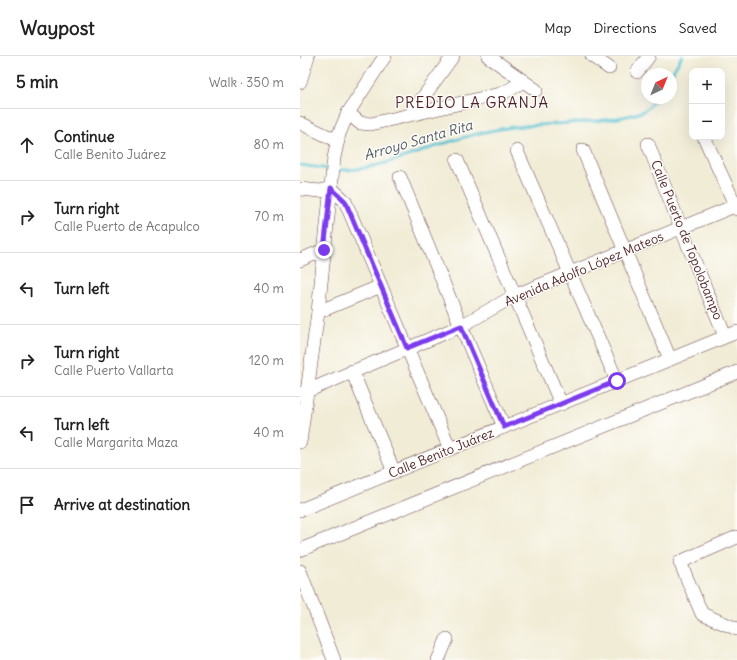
<!DOCTYPE html>
<meta charset="utf-8">
<style>
:root{--surface:#fff;--page:#f2f2f2;--text:#222;--muted:#767676;--line:#e0e0e0}
body{margin:0;font-family:Delius,sans-serif;background:var(--page);color:var(--text)}
.controls{position:absolute;right:12px;top:12px;display:grid;overflow:hidden;border-radius:8px;box-shadow:0 4px 16px #0002}
.controls button{width:36px;height:36px;display:grid;place-items:center;padding:0;border:0;border-bottom:1px solid var(--line);background:var(--surface);color:var(--text);font:20px sans-serif}
.compass{position:absolute;left:341px;top:12px;width:36px;height:36px;border-radius:50%;background:var(--surface);box-shadow:0 4px 16px #0002;rotate:43deg}
.stop{position:absolute;width:12px;height:12px;margin:-9px;border:3px solid #7c3aed;border-radius:50%;background:#fff}
.stop.end{background:#7c3aed;border-color:#fff;box-shadow:0 1px 4px #0008}
.list{margin:0;padding:0;list-style:none}
h2{display:flex;justify-content:space-between;align-items:center;height:52px;margin:0;padding:0 16px;font-size:17px}
h2 small{font-size:13px;font-weight:400;color:var(--muted)}
.list li{display:grid;grid-template-columns:26px 1fr auto;gap:12px;align-items:center;box-sizing:border-box;height:72px;padding:0 16px;border-top:1px solid var(--line)}
.list b{display:block;font-size:15px;white-space:nowrap}
.list p{margin:0;font-size:13px;white-space:nowrap;color:var(--muted)}
.list em{font-size:13px;font-style:normal;color:var(--muted)}
.icon{flex:none;width:22px;height:22px;fill:none;stroke:currentColor;stroke-width:2;stroke-linecap:round;stroke-linejoin:round}
.map{position:relative;flex:none;width:437px;height:604px;overflow:hidden}
header{display:flex;align-items:center;gap:24px;box-sizing:border-box;height:56px;padding:0 20px;background:var(--surface);border-bottom:1px solid var(--line)}
header strong{font-size:19px}
nav{display:flex;gap:22px;margin-inline-start:auto;font-size:14px}
main{display:flex}
aside{flex:1;background:var(--surface)}
.map>svg:first-child{display:block}
</style>
<header>
<strong>Waypost</strong>
<nav><a>Map</a><a>Directions</a><a>Saved</a></nav>
</header>
<main>
<aside>
<h2>5 min<small>Walk · 350 m</small></h2>
<ul class="list">
<li><svg class="icon" aria-label="ahead" viewBox="0 0 24 24"><path d="M12 20V5M6 11l6-6 6 6"/></svg><div><b>Continue</b><p>Calle Benito Juárez</p></div><em>80 m</em></li>
<li><svg class="icon" aria-label="right" viewBox="0 0 24 24"><path d="M7 20v-9h11M14 6l5 5-5 5"/></svg><div><b>Turn right</b><p>Calle Puerto de Acapulco</p></div><em>70 m</em></li>
<li><svg class="icon" aria-label="left" viewBox="0 0 24 24"><path d="M17 20v-9H6M10 6l-5 5 5 5"/></svg><div><b>Turn left</b></div><em>40 m</em></li>
<li><svg class="icon" aria-label="right" viewBox="0 0 24 24"><path d="M7 20v-9h11M14 6l5 5-5 5"/></svg><div><b>Turn right</b><p>Calle Puerto Vallarta</p></div><em>120 m</em></li>
<li><svg class="icon" aria-label="left" viewBox="0 0 24 24"><path d="M17 20v-9H6M10 6l-5 5 5 5"/></svg><div><b>Turn left</b><p>Calle Margarita Maza</p></div><em>40 m</em></li>
<li><svg class="icon" aria-label="arrive" viewBox="0 0 24 24"><path d="M6 21V4h12l-3 4 3 4H6"/></svg><div><b>Arrive at destination</b></div></li>
</ul>
</aside>
<div class="map">
<svg width="437" height="604" viewBox="0 0 437 604">
<rect width="100%" height="100%" fill="#fdfcf7"/>
<filter id="ink" filterUnits="userSpaceOnUse"><feTurbulence type="fractalNoise" baseFrequency=".025" numOctaves="2"/><feDisplacementMap in="SourceGraphic" scale="8" xChannelSelector="R" yChannelSelector="G"/><feConvolveMatrix kernelMatrix="1 2 1 2 8 2 1 2 1" color-interpolation-filters="sRGB"/></filter>
<filter id="wash" filterUnits="userSpaceOnUse"><feTurbulence type="fractalNoise" baseFrequency=".012" numOctaves="4" result="noise"/><feDisplacementMap in="SourceGraphic" scale="16" xChannelSelector="R" yChannelSelector="G"/><feGaussianBlur stdDeviation="0.9" result="paint"/><feColorMatrix in="noise" values="0 0 0 0 0 0 0 0 0 0 0 0 0 0 0 0 0 1.4 0 .05"/><feComposite in="paint" operator="in"/></filter>
<g filter="url(#wash)">
<rect width="100%" height="100%" fill="#f1ecd6"/>
<g fill="none" stroke-linecap="round" stroke-linejoin="round">
<g stroke="#58c2d3" stroke-width="3">
<polyline points="371,19 382,0"/>
<polyline points="0,109 29,113"/>
<path d="M37,114C65,115 90,106 117,97C146,87 176,76 207,72C237,67 329,68 348,52C351,49 353,45 356,42"/>
</g>
</g>
</g>
<g filter="url(#ink)">
<g fill="none" stroke-linecap="round" stroke-linejoin="round">
<g stroke="#633e45" stroke-width="14">
<g id="minor">
<polyline points="188,0 236,34"/>
<polyline points="292,0 309,12"/>
<polyline points="337,16 349,0"/>
<polyline points="0,26 8,0"/>
<polyline points="48,57 60,67 71,68 200,38 211,33 223,25"/>
<polyline points="111,58 153,0"/>
<polyline points="0,67 38,85"/>
<polyline points="404,81 437,153"/>
<polyline points="348,88 381,172 425,280"/>
<polyline points="283,94 370,303"/>
<polyline points="217,95 317,325"/>
<polyline points="157,104 261,348"/>
<polyline points="100,121 161,270 204,371"/>
<polyline points="0,133 20,135 31,132 45,145 150,393"/>
<polyline points="0,204 24,194"/>
<polyline points="18,256 81,230"/>
<polyline points="52,315 94,416"/>
<polyline points="0,338 161,270 216,239 437,149"/>
<polyline points="0,386 18,256 34,102 39,78 48,57 85,0"/>
<polyline points="0,454 437,276"/>
<polyline points="437,481 380,506 402,558 437,573"/>
<polyline points="0,494 437,316"/>
<polyline points="0,515 34,604"/>
<polyline points="138,604 147,583"/>
</g>
</g>
<use href="#minor" stroke="#fff" stroke-width="13"/>
</g>
</g>
<g fill="none" stroke-linecap="round" stroke-linejoin="round" filter="url(#ink)">
<polyline stroke="#7c3aed" stroke-width="5" points="24,194 31,132 45,145 107,292 161,270 204,371 317,325"/>
</g>
<g text-anchor="middle" dominant-baseline="central" stroke-width="3" stroke-linejoin="round" paint-order="stroke">
<g font-size="13" fill="#4a1f2b" stroke="#fdfcf7">
<text transform="translate(387 184) rotate(68)">Calle Puerto de Topolobampo</text>
<text transform="translate(284 213) rotate(-23)">Avenida Adolfo López Mateos</text>
<text transform="translate(141 397) rotate(-22)">Calle Benito Juárez</text>
</g>
<g font-size="14" font-style="italic" fill="#4f5866" stroke="#fdfcf7">
<text transform="translate(118 84) rotate(-16)">Arroyo Santa Rita</text>
</g>
<g font-size="15" letter-spacing="1" fill="#4a1f2b" stroke="#fdfcf7">
<text x="172" y="46">PREDIO LA GRANJA</text>
</g>
</g>
</svg>
<div class="controls">
<button>+</button>
<button>−</button>
</div>
<svg class="compass" viewBox="-18 -18 36 36"><path d="M0-13l5 13h-10z" fill="#e53935"/><path d="M0 13l5-13h-10z" fill="#767676"/></svg>
<div class="stop" style="left:317px;top:325px"></div>
<div class="stop end" style="left:24px;top:194px"></div>
</div>
</main>
